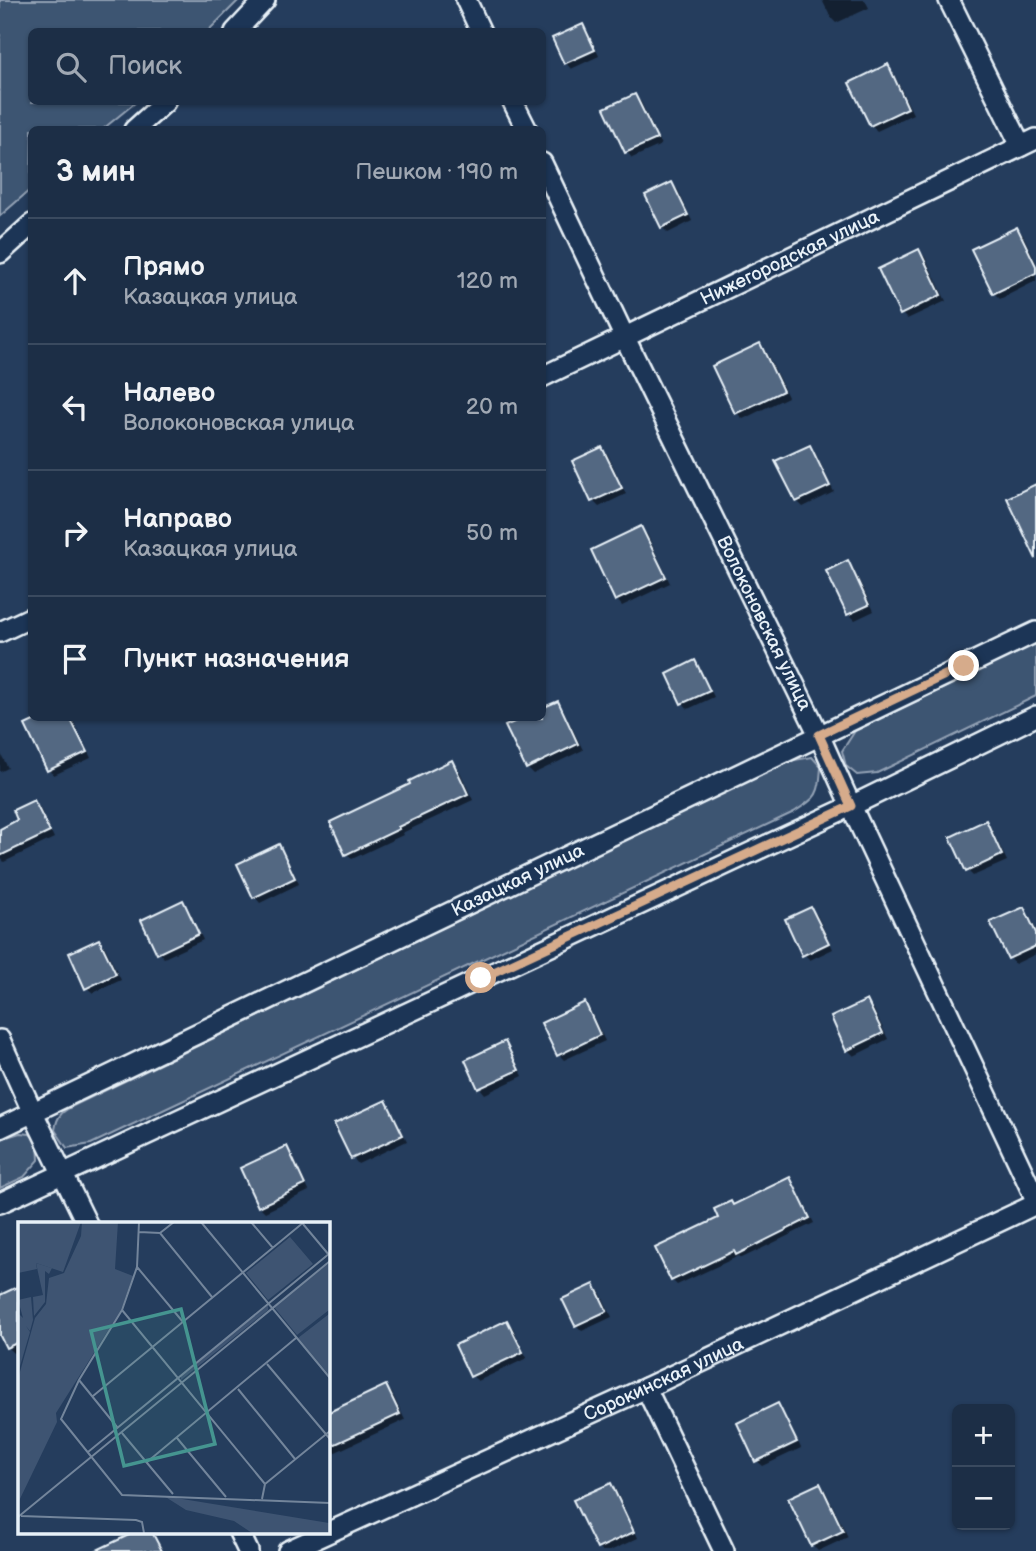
<!DOCTYPE html>
<html lang="ru">
<meta charset="utf-8">
<style>
:root{--surface:#1c2e46;--page:#293a51;--text:#f1f3f6;--muted:#a0a8b3;--line:#3a4a5f}
body{margin:0;font-family:"Balsamiq Sans",sans-serif;background:var(--page);color:var(--text)}
.controls{position:absolute;right:21px;bottom:21px;display:grid;overflow:hidden;border-radius:10px;box-shadow:0 2px 5px #0004}
.controls button{width:63px;height:63px;display:grid;place-items:center;padding:0;border:0;border-bottom:2px solid var(--line);background:var(--surface);color:var(--text);font:35px sans-serif}
.stop{position:absolute;width:21px;height:21px;margin:-16px;border:5px solid #d6ab8b;border-radius:50%;background:#fff}
.stop.end{background:#d6ab8b;border-color:#fff;box-shadow:0 2px 7px #0008}
.list{margin:0;padding:0;list-style:none}
h2{display:flex;justify-content:space-between;align-items:center;height:91px;margin:0;padding:0 28px;font-size:30px}
h2 small{font-size:23px;font-weight:400;color:var(--muted)}
.list li{display:grid;grid-template-columns:46px 1fr auto;gap:21px;align-items:center;box-sizing:border-box;height:126px;padding:0 28px;border-top:2px solid var(--line)}
.list b{display:block;font-size:26px;white-space:nowrap}
.list p{margin:0;font-size:23px;white-space:nowrap;color:var(--muted)}
.list em{font-size:23px;font-style:normal;color:var(--muted)}
.icon{flex:none;width:38px;height:38px;fill:none;stroke:currentColor;stroke-width:2;stroke-linecap:round;stroke-linejoin:round}
.map{position:relative;flex:none;width:1036px;height:1551px;overflow:hidden}
.search{position:absolute;background:var(--surface);box-shadow:0 2px 5px #0004;left:28px;top:28px;width:518px;height:77px;display:flex;align-items:center;gap:18px;box-sizing:border-box;padding:0 24px;border-radius:10px;color:var(--muted);font-size:26px}
.panel{position:absolute;background:var(--surface);box-shadow:0 2px 5px #0004;left:28px;top:126px;width:518px;height:595px;border-radius:10px}
.map>svg:first-child{display:block}
</style>
<div class="map">
<svg width="1036" height="1551" viewBox="0 0 1036 1551">
<rect width="100%" height="100%" fill="#253d5d"/>
<filter id="ink" filterUnits="userSpaceOnUse"><feTurbulence type="fractalNoise" baseFrequency=".0143" numOctaves="2"/><feDisplacementMap in="SourceGraphic" scale="14" xChannelSelector="R" yChannelSelector="G"/><feConvolveMatrix kernelMatrix="1 2 1 2 8 2 1 2 1" color-interpolation-filters="sRGB"/></filter>
<g filter="url(#ink)">
<g fill="#3e5472" stroke="#93a2b5" stroke-width="2">
<polygon points="0,0 239,0 208,31 32,32 32,102 136,102 103,129 32,130 31,189 0,216"/>
<polygon points="1036,643 1036,696 877,773 857,775 846,766 842,751 855,731"/>
<path d="M812,757L821,767C819,795 818,797 794,812L91,1144L67,1148L55,1130C57,1114 64,1110 77,1104L789,761Z"/>
<polygon points="20,1133 30,1134 38,1142 39,1160 24,1177 0,1188 0,1139"/>
</g>
<g fill="#0007">
<polygon points="822,0 865,0 869,8 836,23 831,18"/>
<polygon points="582,26 588,32 599,56 571,69 566,63 554,39"/>
<polygon points="887,66 893,72 913,114 877,131 871,125"/>
<polygon points="635,96 641,102 661,145 632,158 627,152 606,109"/>
<polygon points="672,184 678,190 692,221 668,233 662,227"/>
<polygon points="1017,229 1023,235 1036,262 1036,281 1000,299 994,293"/>
<polygon points="919,251 925,257 946,301 907,319 902,314"/>
<polygon points="759,345 765,350 788,397 743,419 737,413 714,366"/>
<polygon points="809,447 815,452 834,492 803,507 797,501"/>
<polygon points="602,449 608,455 626,494 599,507 593,501 574,462"/>
<polygon points="641,529 647,534 670,583 622,606 617,600"/>
<polygon points="848,563 853,568 874,611 855,620 849,614 828,572"/>
<polygon points="695,662 700,668 714,697 688,709 683,703"/>
<polygon points="557,703 563,709 583,750 533,774 527,768 508,727 527,718 542,718"/>
<polygon points="44,718 72,718 91,758 54,775 48,770 27,725"/>
<polygon points="0,752 8,768 0,772"/>
<polygon points="452,763 458,768 473,800 402,833 403,835 352,859 347,854 412,785"/>
<polygon points="34,802 40,808 54,838 4,862 0,857 0,830 20,821"/>
<polygon points="985,823 991,828 1007,861 973,876 968,871"/>
<polygon points="278,847 284,852 299,884 260,903 255,897"/>
<polygon points="182,902 188,908 203,940 164,958 159,952"/>
<polygon points="811,909 817,915 833,949 810,960 804,954"/>
<polygon points="1023,909 1029,915 1036,929 1036,954 1015,964 1010,958"/>
<polygon points="99,941 105,947 121,980 93,993 87,988"/>
<polygon points="867,1002 873,1008 888,1039 854,1056 848,1050"/>
<polygon points="584,1004 590,1010 605,1041 564,1060 558,1054"/>
<polygon points="505,1043 510,1049 523,1076 485,1094 480,1088 467,1061"/>
<polygon points="385,1102 391,1108 407,1141 358,1164 353,1158"/>
<polygon points="286,1148 292,1154 309,1191 265,1212 259,1206"/>
<polygon points="790,1180 795,1185 814,1223 742,1258 739,1256 677,1285 672,1280 720,1219 734,1206"/>
<polygon points="594,1286 600,1292 612,1317 582,1331 576,1325"/>
<polygon points="19,1288 19,1350 13,1353 7,1347 0,1332 0,1297"/>
<polygon points="507,1322 513,1328 527,1358 478,1381 472,1376"/>
<polygon points="386,1387 392,1393 405,1420 327,1456 327,1415"/>
<polygon points="778,1405 783,1411 801,1448 763,1466 757,1461"/>
<polygon points="610,1485 616,1490 638,1538 610,1551 601,1551 598,1548"/>
<polygon points="820,1485 825,1490 848,1537 818,1551 812,1545"/>
<polygon points="139,1532 153,1532 163,1551 115,1551 112,1545"/>
</g>
<g fill="#536782" stroke="#e8f1f8" stroke-width="2">
<polygon points="583,24 595,50 564,64 552,38"/>
<polygon points="888,64 908,108 870,126 849,83"/>
<polygon points="635,94 657,139 625,153 604,108"/>
<polygon points="672,182 688,215 661,228 645,195"/>
<polygon points="1017,227 1036,266 1036,273 993,294 971,249"/>
<polygon points="919,249 941,295 900,315 878,269"/>
<polygon points="760,343 783,391 735,414 712,366"/>
<polygon points="810,445 830,486 796,502 775,461"/>
<polygon points="602,447 622,488 591,502 572,461"/>
<polygon points="1036,484 1036,559 1007,498"/>
<polygon points="641,526 666,577 615,601 591,550"/>
<polygon points="848,560 869,605 847,615 826,571"/>
<polygon points="695,660 710,691 681,704 667,674"/>
<polygon points="558,701 578,744 526,769 505,726 523,718 542,718 542,708"/>
<polygon points="40,718 70,718 87,752 47,771 25,725"/>
<polygon points="452,760 468,794 398,827 399,829 345,855 330,822 410,784 409,781"/>
<polygon points="34,800 50,832 0,856 0,829 17,820 13,810"/>
<polygon points="986,820 1002,855 966,872 950,837"/>
<polygon points="279,844 295,878 253,898 237,864"/>
<polygon points="183,900 199,934 157,954 141,920"/>
<polygon points="811,907 829,943 802,956 785,919"/>
<polygon points="1024,907 1036,933 1036,946 1008,959 990,922"/>
<polygon points="99,939 116,974 85,989 69,953"/>
<polygon points="867,1000 883,1033 846,1051 831,1017"/>
<polygon points="585,1002 600,1035 557,1056 541,1023"/>
<polygon points="505,1041 519,1070 478,1089 465,1060"/>
<polygon points="386,1100 403,1135 351,1159 334,1124"/>
<polygon points="287,1146 305,1185 258,1207 240,1168"/>
<polygon points="790,1177 810,1218 736,1255 734,1251 671,1281 655,1248 718,1218 714,1209 731,1201 733,1205"/>
<polygon points="594,1284 607,1311 575,1326 562,1299"/>
<polygon points="19,1286 19,1342 6,1348 0,1336 0,1295"/>
<polygon points="507,1320 523,1352 470,1377 455,1345"/>
<polygon points="386,1385 400,1414 327,1448 327,1413"/>
<polygon points="778,1403 797,1442 755,1462 737,1423"/>
<polygon points="611,1483 634,1532 597,1549 573,1500"/>
<polygon points="820,1483 843,1531 811,1546 788,1498"/>
<polygon points="135,1532 152,1532 162,1551 95,1551"/>
</g>
<g fill="none" stroke-linecap="round" stroke-linejoin="round">
<g stroke="#e8f1f8" stroke-width="24">
<g id="minor">
<polyline points="466,0 481,32"/>
<polyline points="949,0 1021,146"/>
<polyline points="235,32 265,0"/>
<polyline points="513,102 527,130"/>
<polyline points="134,130 165,102"/>
<path id="s1" d="M542,163L625,338L819,735L851,806L1036,1200"/>
<polyline points="0,253 32,224"/>
<path id="s2" d="M542,377L1036,139"/>
<polyline points="0,632 32,617"/>
<polyline points="0,1040 33,1113 87,1224"/>
<path id="s3" d="M0,1128L1036,632"/>
<polyline points="0,1203 851,806 1036,716"/>
<polyline points="646,1388 724,1551"/>
<polyline points="239,1532 248,1551"/>
<path id="s4" d="M288,1551L646,1388L1036,1204"/>
</g>
</g>
<use href="#minor" stroke="#1d3557" stroke-width="19"/>
</g>
</g>
<g fill="none" stroke-linecap="round" stroke-linejoin="round" filter="url(#ink)">
<polyline stroke="#d6ab8b" stroke-width="9" points="481,978 851,806 819,735 964,666"/>
</g>
<g text-anchor="middle" dominant-baseline="central" stroke-width="6" stroke-linejoin="round" paint-order="stroke">
<g font-size="19" fill="#e8f1f8" stroke="#1d3557">
<text stroke="none"><textPath href="#s2" startOffset="275">Нижегородская улица</textPath></text>
<text stroke="none"><textPath href="#s1" startOffset="511">Волоконовская улица</textPath></text>
<text stroke="none"><textPath href="#s3" startOffset="574">Казацкая улица</textPath></text>
<text stroke="none"><textPath href="#s4" startOffset="413">Сорокинская улица</textPath></text>
</g>
</g>
<g transform="translate(18 1222)">
<rect width="312" height="312" fill="#253d5d"/>
<path d="M64,0H100L97,47L115,54L103,88L38,191L39,200L0,281V157L17,96L28,82L31,56L46,51L63,14ZM272,15L295,42L250,78L228,51ZM18,41L34,46L31,52L27,49V80L16,94L15,75L25,73ZM311,41V88L279,113L256,85ZM13,75L15,98L12,109L8,104L12,110L0,151V91L5,96L0,78ZM250,83V88L163,158V154ZM311,92V153L280,116ZM146,274L311,301V311H234L216,299L168,288Z" fill="#3e5472"/>
<path d="M0,0H63L45,50L18,41L19,47L0,51Z" fill="#3e5472"/>
<path fill="none" stroke="#73859b" stroke-width="2" d="M121,0L119,45L104,88L61,158L43,197L104,273L312,281M183,0L312,156M233,0L255,26M285,2L311,33M121,10L142,11L156,0M142,11L194,75M119,45L165,100M104,88L247,262M249,142L312,217M61,158L99,205M220,167L277,237M75,174L286,0M104,211L155,272M159,216L208,275M70,230L312,31M129,240L278,116M244,277L247,262L312,209M3,294L118,298L124,300L126,311M0,295L312,39"/>
<path fill="#459590" fill-opacity="0.15" stroke="#459590" stroke-width="3.5" d="M163,87L197,222L106,244L73,109Z"/>
<rect width="312" height="312" fill="none" stroke="#e8f1f8" stroke-width="3.5"/>
</g>
</svg>
<div class="controls">
<button>+</button>
<button>−</button>
</div>
<div class="stop" style="left:481px;top:978px"></div>
<div class="stop end" style="left:964px;top:666px"></div>
<div class="search"><svg class="icon" aria-label="search" viewBox="0 0 24 24"><circle cx="10" cy="10" r="6"/><path d="M15 15l6 6"/></svg>Поиск</div>
<section class="panel">
<h2>3 мин<small>Пешком · 190 m</small></h2>
<ul class="list">
<li><svg class="icon" aria-label="ahead" viewBox="0 0 24 24"><path d="M12 20V5M6 11l6-6 6 6"/></svg><div><b>Прямо</b><p>Казацкая улица</p></div><em>120 m</em></li>
<li><svg class="icon" aria-label="left" viewBox="0 0 24 24"><path d="M17 20v-9H6M10 6l-5 5 5 5"/></svg><div><b>Налево</b><p>Волоконовская улица</p></div><em>20 m</em></li>
<li><svg class="icon" aria-label="right" viewBox="0 0 24 24"><path d="M7 20v-9h11M14 6l5 5-5 5"/></svg><div><b>Направо</b><p>Казацкая улица</p></div><em>50 m</em></li>
<li><svg class="icon" aria-label="arrive" viewBox="0 0 24 24"><path d="M6 21V4h12l-3 4 3 4H6"/></svg><div><b>Пункт назначения</b></div></li>
</ul>
</section>
</div>
